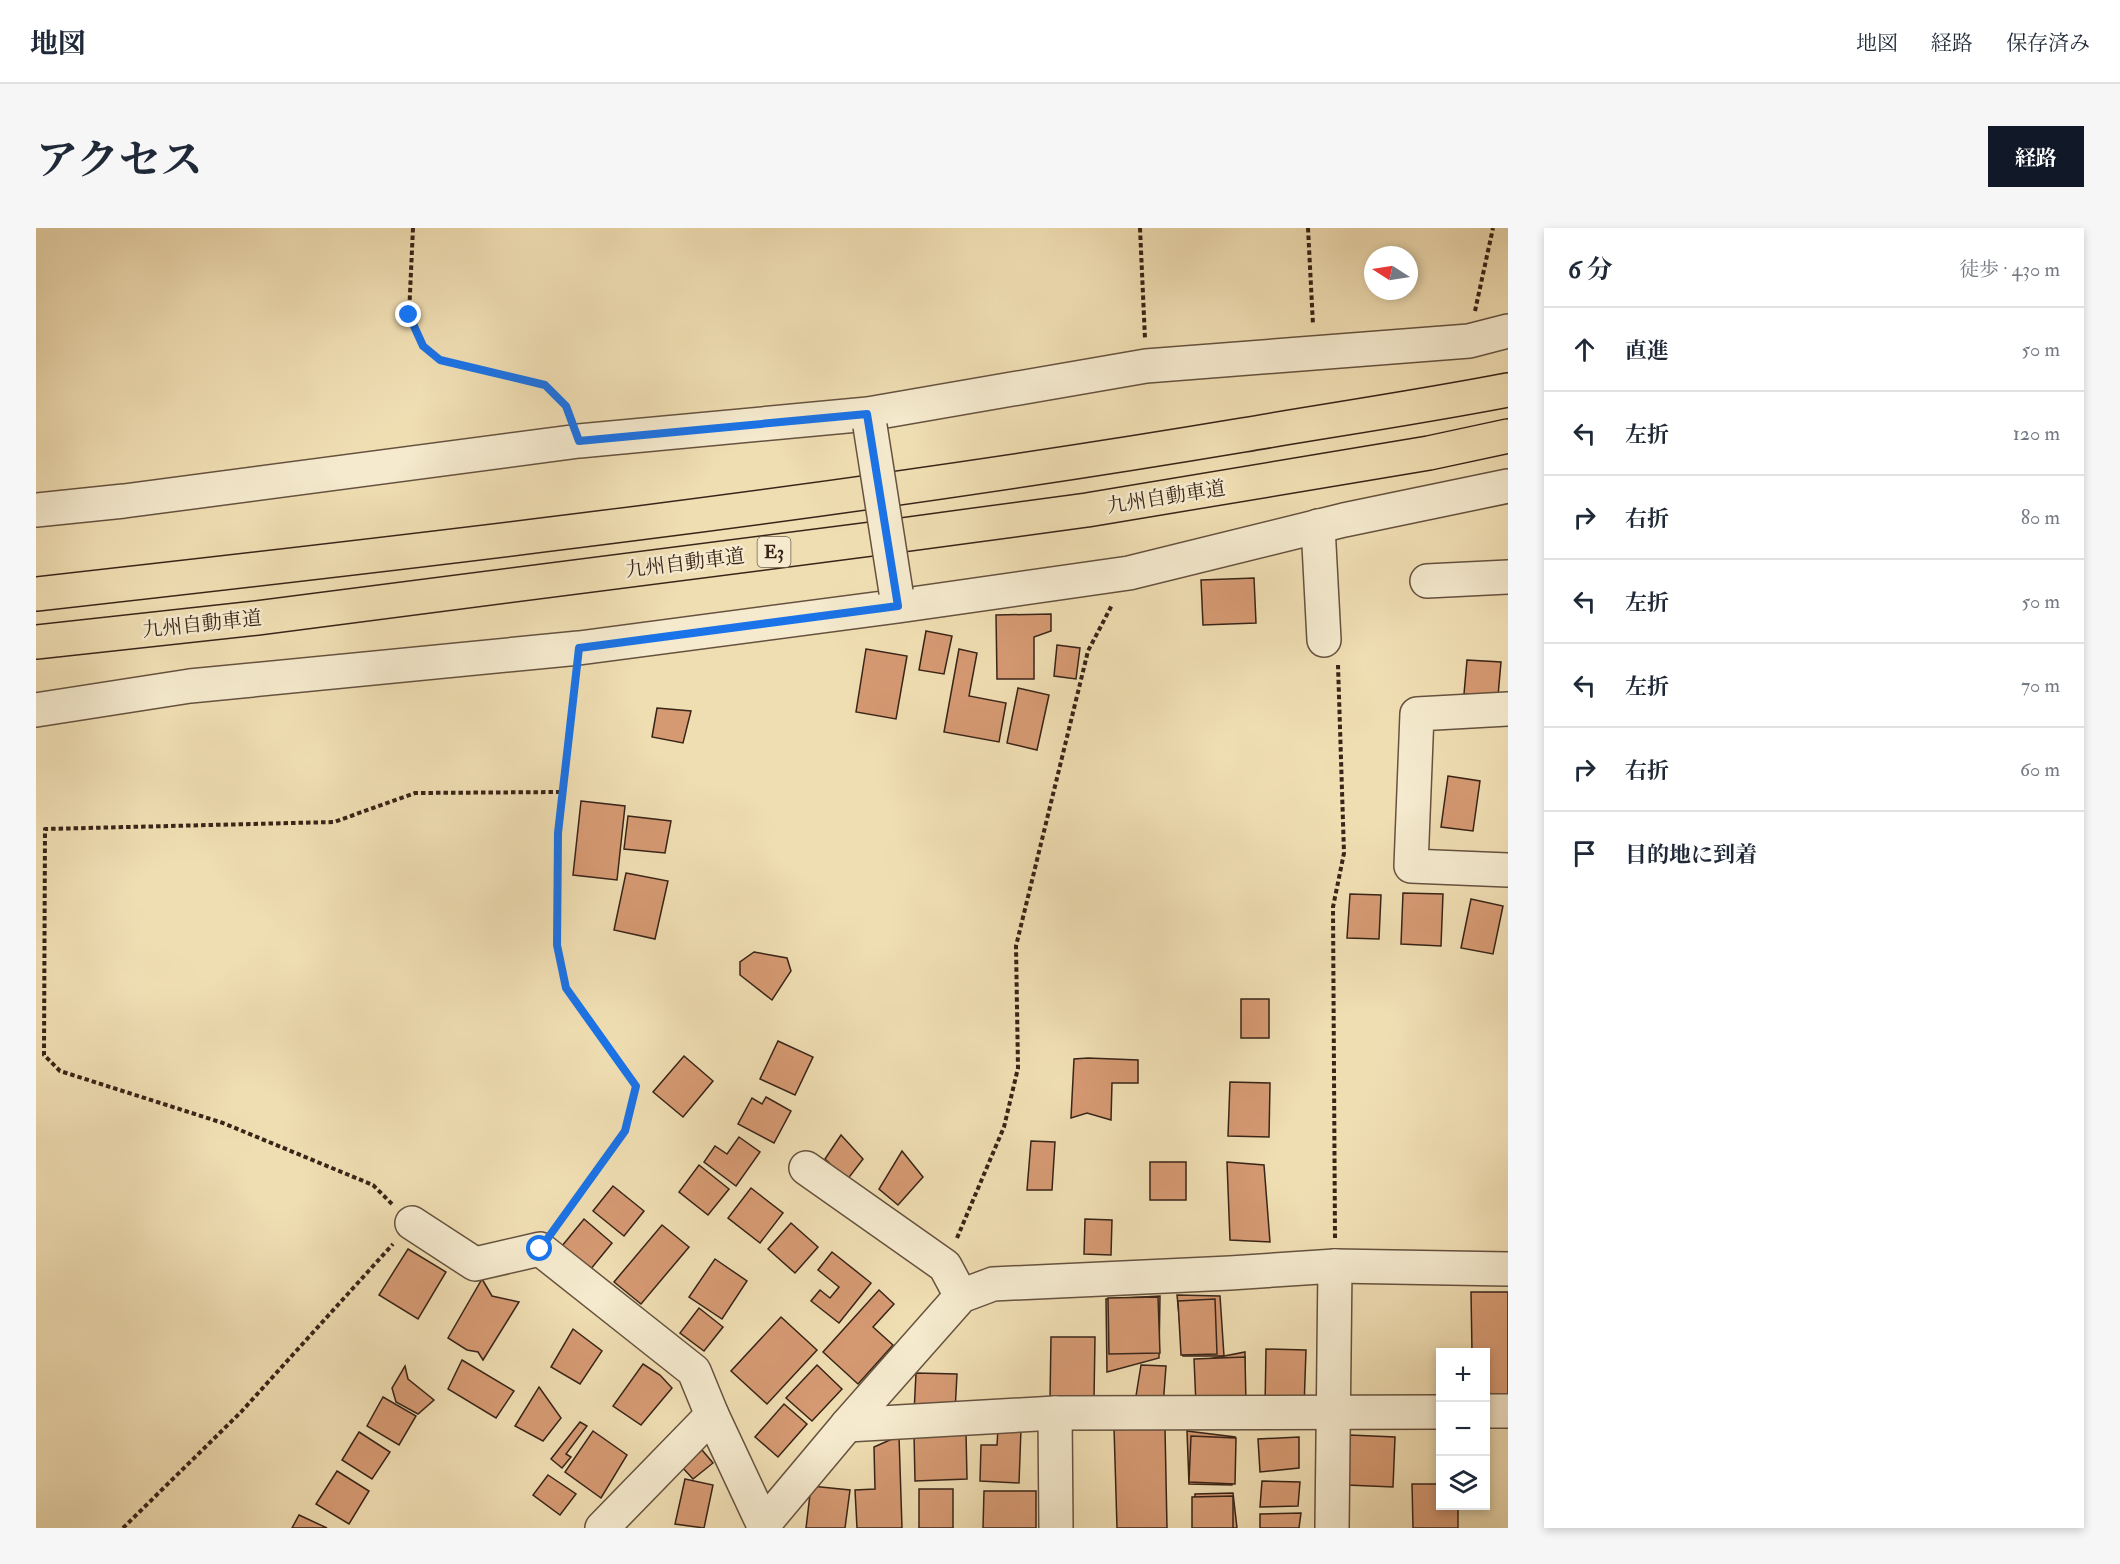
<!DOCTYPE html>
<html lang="ja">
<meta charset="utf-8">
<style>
:root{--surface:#fff;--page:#f6f6f7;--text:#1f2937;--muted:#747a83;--line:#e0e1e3;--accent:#111827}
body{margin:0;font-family:"IM FELL Double Pica","Noto Serif JP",serif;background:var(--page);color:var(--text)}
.controls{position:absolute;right:18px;bottom:18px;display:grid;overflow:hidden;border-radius:0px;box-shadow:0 3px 9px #0003}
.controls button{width:54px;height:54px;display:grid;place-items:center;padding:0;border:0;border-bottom:2px solid var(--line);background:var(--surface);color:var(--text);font:30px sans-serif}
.compass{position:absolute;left:1328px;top:18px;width:54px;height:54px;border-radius:50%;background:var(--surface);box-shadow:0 3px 9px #0003;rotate:282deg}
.stop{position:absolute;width:18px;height:18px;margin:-14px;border:4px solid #1a73e8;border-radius:50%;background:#fff}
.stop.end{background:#1a73e8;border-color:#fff;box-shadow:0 2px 6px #0008}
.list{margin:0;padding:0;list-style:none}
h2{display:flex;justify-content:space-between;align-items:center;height:78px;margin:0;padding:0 24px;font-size:26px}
h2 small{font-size:20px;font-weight:400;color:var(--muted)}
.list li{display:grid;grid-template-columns:39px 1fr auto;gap:18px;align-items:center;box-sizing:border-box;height:84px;padding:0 24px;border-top:2px solid var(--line)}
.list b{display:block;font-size:22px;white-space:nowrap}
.list em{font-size:20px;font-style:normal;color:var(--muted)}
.icon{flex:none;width:33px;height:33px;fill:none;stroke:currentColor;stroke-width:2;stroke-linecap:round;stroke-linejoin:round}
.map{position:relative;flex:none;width:1472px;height:1300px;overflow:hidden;border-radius:0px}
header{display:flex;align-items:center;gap:36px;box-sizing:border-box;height:84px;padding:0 30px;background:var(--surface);border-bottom:2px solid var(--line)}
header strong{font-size:28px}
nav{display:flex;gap:33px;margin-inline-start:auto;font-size:21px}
.intro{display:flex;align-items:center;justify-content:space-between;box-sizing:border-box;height:144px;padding:0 36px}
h1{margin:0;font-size:42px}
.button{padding:15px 27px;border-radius:0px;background:var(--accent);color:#fff;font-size:21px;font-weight:700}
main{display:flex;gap:36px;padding:0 36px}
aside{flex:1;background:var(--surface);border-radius:0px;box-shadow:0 3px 9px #0003}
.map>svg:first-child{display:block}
</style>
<header>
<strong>地図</strong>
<nav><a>地図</a><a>経路</a><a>保存済み</a></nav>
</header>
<div class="intro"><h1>アクセス</h1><a class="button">経路</a></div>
<main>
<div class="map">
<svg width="1472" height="1300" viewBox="0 0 1472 1300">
<rect width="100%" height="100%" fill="#f0deb3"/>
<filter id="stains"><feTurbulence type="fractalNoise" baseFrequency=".00333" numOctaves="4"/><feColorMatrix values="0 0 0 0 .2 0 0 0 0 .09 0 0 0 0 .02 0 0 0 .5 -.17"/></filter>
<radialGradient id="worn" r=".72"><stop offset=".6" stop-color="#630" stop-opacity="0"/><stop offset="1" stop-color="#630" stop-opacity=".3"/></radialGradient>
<g fill="#d69a73" stroke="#382418" stroke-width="1.5">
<polygon points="1218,350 1220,395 1167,397 1165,352"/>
<polygon points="1015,386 1015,403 998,409 998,451 961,451 960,387"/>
<polygon points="890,403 916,408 908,446 883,442"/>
<polygon points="1021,417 1044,420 1040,451 1018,448"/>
<polygon points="830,421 871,428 860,491 820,484"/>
<polygon points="923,421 941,425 933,468 970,475 963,514 908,504"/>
<polygon points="1431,432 1465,434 1462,468 1428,466"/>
<polygon points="982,460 1013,467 1001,522 971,515"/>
<polygon points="621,480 655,483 647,515 616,509"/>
<polygon points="1412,548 1444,553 1437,603 1405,599"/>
<polygon points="545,573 589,578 581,652 537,647"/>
<polygon points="592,588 635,593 629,625 588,621"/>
<polygon points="590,645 632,653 619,711 578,702"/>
<polygon points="1367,665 1407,666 1405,718 1365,716"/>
<polygon points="1314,666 1345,667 1343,711 1311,710"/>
<polygon points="1435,671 1467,678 1457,726 1425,720"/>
<polygon points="718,724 751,730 755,743 736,772 704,747 704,734"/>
<rect x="1205" y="771" width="28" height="39"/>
<polygon points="742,813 777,829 759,867 724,851"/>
<polygon points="648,828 677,853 647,889 617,864"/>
<polygon points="1052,830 1102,832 1102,855 1076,855 1075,892 1051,885 1035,890 1038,831"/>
<polygon points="1194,854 1234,855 1233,909 1192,908"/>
<polygon points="730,869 755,883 738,915 702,896 716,870 726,876"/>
<polygon points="805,907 827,931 811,952 789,931"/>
<polygon points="703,909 724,924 700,958 668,934 679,918 691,926"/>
<polygon points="995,913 1019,914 1016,962 991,962"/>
<polygon points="866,923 887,949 862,977 843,961"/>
<rect x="1114" y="934" width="36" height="38"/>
<polygon points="1191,934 1228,937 1234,1014 1194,1012"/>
<polygon points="663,937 693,961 672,987 643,964"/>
<polygon points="577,958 608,983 588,1008 557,983"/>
<polygon points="715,960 747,985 724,1015 692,990"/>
<polygon points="548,991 576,1015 554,1042 526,1018"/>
<polygon points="1049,991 1076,992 1075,1027 1048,1026"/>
<polygon points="755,995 782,1019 759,1045 732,1021"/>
<polygon points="626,997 653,1019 605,1076 578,1054"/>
<polygon points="372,1021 410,1044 382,1091 343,1067"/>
<polygon points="796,1024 835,1055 803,1095 775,1073 784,1062 794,1070 803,1059 782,1042"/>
<polygon points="679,1031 711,1053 686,1091 653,1069"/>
<polygon points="446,1051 456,1068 483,1074 447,1132 442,1124 431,1122 412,1110"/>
<polygon points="843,1062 858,1076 837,1099 857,1117 822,1156 787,1124"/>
<polygon points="1435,1064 1472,1064 1472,1171 1450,1171 1450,1124 1436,1124"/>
<polygon points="1141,1067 1184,1068 1188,1128 1147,1128"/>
<polygon points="1124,1068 1123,1130 1071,1144 1070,1071"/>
<polygon points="1122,1069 1124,1125 1073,1126 1072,1070"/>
<polygon points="1179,1071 1181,1126 1145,1127 1142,1073"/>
<polygon points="663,1080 687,1099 668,1123 644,1105"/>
<polygon points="745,1089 781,1122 731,1176 695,1143"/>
<polygon points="537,1101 566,1123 544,1156 515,1139"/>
<polygon points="1015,1109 1059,1109 1058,1171 1014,1171"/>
<polygon points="1230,1121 1270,1122 1268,1180 1229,1178"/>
<polygon points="1209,1124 1209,1179 1160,1179 1168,1132"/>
<polygon points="1209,1129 1210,1176 1160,1177 1158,1131"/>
<polygon points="426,1132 478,1163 460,1190 412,1161"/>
<polygon points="607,1136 624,1147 636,1160 605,1197 577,1178"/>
<polygon points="781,1137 806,1161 776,1193 750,1170"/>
<polygon points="1105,1137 1130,1138 1127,1178 1099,1174"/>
<polygon points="369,1138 372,1151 398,1172 382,1186 360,1174 356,1160"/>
<polygon points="880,1145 921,1146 919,1184 878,1185"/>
<polygon points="503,1159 525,1190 507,1213 479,1198"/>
<polygon points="347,1169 380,1188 363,1217 331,1198"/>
<polygon points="748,1176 771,1196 742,1229 719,1209"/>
<polygon points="544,1194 551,1198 530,1226 535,1229 526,1240 515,1231"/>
<polygon points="1078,1199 1129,1200 1131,1300 1081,1300"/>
<polygon points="962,1200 985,1201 983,1255 944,1253 945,1217 961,1217"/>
<polygon points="557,1203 591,1227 565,1270 529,1244"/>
<polygon points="1151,1203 1199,1209 1196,1257 1153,1256"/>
<polygon points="323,1204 354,1224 336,1251 306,1232"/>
<polygon points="930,1204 931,1251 879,1253 878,1206"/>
<polygon points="1313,1207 1359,1209 1357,1259 1311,1257"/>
<polygon points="863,1208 866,1300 821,1300 819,1262 839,1261 838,1219"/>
<polygon points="1155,1208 1200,1210 1199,1256 1153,1254"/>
<polygon points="1263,1209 1263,1240 1224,1244 1222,1211"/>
<polygon points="666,1222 677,1235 657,1251 646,1239"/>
<polygon points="301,1243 333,1263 313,1296 280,1276"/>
<polygon points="512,1247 540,1266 524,1287 497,1267"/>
<polygon points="649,1251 677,1257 668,1300 639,1296"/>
<polygon points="1226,1253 1264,1254 1262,1278 1224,1279"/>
<polygon points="1376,1256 1404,1256 1404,1278 1422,1278 1422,1300 1377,1300"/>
<polygon points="775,1258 814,1262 809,1300 770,1300"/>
<rect x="883" y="1261" width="34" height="39"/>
<polygon points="948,1263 1000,1263 1000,1300 947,1300"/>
<polygon points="1197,1265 1201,1300 1158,1300 1159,1266"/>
<polygon points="1197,1268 1197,1300 1156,1300 1156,1269"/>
<polygon points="1265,1285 1263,1300 1224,1300 1224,1286"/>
<polygon points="263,1287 291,1300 256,1300"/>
</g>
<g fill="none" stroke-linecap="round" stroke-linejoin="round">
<g stroke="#66523f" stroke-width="36">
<g id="minor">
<polyline points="0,282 88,273 543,213 832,186 1110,138 1433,113 1472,103"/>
<polyline points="1282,298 1288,412"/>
<polyline points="1391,353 1472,349"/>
<polyline points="1472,481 1381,486 1375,638 1472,642"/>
<polyline points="0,482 154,458 543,420 862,378 1093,345 1308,292 1472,258"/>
<polyline points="770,940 909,1038 925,1068"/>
<polyline points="376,995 439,1036 504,1021 658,1143 676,1187 729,1300"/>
<polyline points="1450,1183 1472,1183"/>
<polyline points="1019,1185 1020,1300"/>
<polyline points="811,1197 1019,1185 1404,1184"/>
<polyline points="728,1296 811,1197 925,1068 957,1056 1194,1045 1299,1038 1472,1041"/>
<polyline points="566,1300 676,1187"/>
<polyline points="1296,1300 1299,1038"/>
</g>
</g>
<g stroke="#382418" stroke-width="36">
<g id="highway">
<path d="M0,366C403,321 807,274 1207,207C1295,192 1384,179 1472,162"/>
<polyline points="0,414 221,390 851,309 1051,282 1393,225 1472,208"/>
</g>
</g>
<g stroke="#382418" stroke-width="4" stroke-dasharray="4.5 3" stroke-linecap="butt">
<polyline points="377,0 373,87 387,118 404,132 509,157 530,178 533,184"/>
<polyline points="1104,0 1109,111"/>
<polyline points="1272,0 1277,97"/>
<polyline points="1439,83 1457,0"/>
<polyline points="356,976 337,957 187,895 24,843 8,827 9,601 298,594 379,565 528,564"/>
<polyline points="520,998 589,903 600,858 530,760 521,717 522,605 540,450"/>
<polyline points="921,1010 968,899 982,840 980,718 1052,423 1076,377"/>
<polyline points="1299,1010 1297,679 1308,625 1302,437"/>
<polyline points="87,1300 205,1184 357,1016"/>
</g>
<use href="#minor" stroke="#f5eace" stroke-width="33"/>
<use href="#highway" stroke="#f0deb3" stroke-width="33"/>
<g stroke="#66523f" stroke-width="36" stroke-linecap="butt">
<polyline id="minor-bridge" points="834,198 860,364"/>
</g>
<use href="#minor-bridge" stroke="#f5eace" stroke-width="33"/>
</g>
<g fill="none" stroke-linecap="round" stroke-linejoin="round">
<polyline stroke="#1a73e8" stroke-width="8" points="373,87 387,118 404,132 509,157 530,178 543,213 831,186 862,378 543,420 522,605 521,717 530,760 600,858 589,903 504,1021"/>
</g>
<g text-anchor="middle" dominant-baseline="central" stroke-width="5" stroke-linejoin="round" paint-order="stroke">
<rect fill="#f5eace" stroke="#715f4f" stroke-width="1.5" x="721.5" y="309" width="33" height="30" rx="4.5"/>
<g font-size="18" font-weight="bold" fill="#382418">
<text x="738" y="324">E3</text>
</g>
<g font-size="20" fill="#382418" stroke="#f5eace">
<text transform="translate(1130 269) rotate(-9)">九州自動車道</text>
<text transform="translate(649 335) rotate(-7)">九州自動車道</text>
<text transform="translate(166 396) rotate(-6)">九州自動車道</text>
</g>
</g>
<rect width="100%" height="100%" filter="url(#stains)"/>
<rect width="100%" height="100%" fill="url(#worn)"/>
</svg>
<div class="controls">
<button>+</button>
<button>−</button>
<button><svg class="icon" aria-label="layers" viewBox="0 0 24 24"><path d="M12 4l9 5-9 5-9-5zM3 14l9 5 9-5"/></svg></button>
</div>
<svg class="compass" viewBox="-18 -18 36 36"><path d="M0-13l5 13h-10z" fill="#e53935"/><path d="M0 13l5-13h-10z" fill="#747a83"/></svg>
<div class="stop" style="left:504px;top:1021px"></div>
<div class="stop end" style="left:373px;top:87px"></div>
</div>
<aside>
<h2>6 分<small>徒歩 · 430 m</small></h2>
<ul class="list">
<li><svg class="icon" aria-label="ahead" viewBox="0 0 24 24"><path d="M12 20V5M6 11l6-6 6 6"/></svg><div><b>直進</b></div><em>50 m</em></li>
<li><svg class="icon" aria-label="left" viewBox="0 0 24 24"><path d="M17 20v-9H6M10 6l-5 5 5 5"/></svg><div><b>左折</b></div><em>120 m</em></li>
<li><svg class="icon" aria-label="right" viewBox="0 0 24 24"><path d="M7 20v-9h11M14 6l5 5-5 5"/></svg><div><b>右折</b></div><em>80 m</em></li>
<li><svg class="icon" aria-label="left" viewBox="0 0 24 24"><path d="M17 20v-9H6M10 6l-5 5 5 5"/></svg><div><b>左折</b></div><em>50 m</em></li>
<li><svg class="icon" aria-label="left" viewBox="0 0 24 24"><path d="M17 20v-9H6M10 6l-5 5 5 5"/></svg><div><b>左折</b></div><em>70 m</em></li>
<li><svg class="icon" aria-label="right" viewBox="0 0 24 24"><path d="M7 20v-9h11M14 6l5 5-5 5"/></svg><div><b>右折</b></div><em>60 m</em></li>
<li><svg class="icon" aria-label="arrive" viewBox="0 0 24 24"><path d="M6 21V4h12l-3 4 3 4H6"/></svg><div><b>目的地に到着</b></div></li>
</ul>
</aside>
</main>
